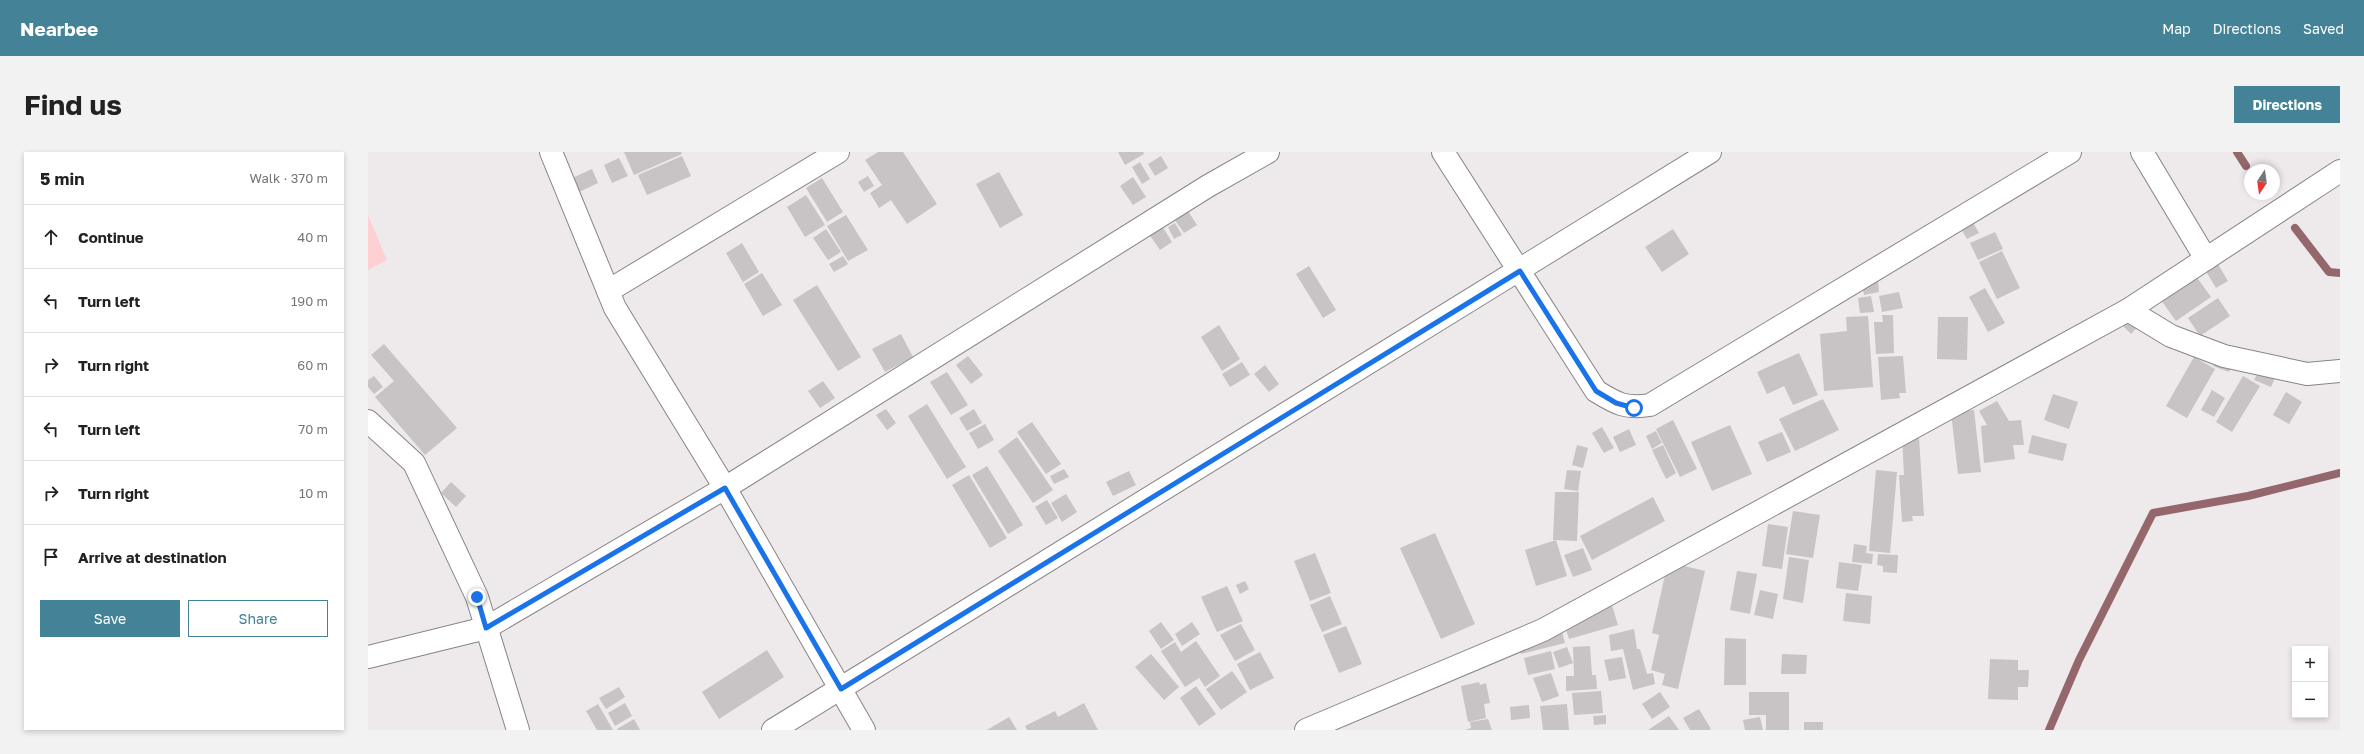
<!DOCTYPE html>
<meta charset="utf-8">
<style>
:root{--surface:#fff;--page:#f2f2f2;--text:#222;--muted:#767676;--line:#e0e0e0;--accent:#438297}
body{margin:0;font-family:"Golos Text",sans-serif;background:var(--page);color:var(--text)}
.controls{position:absolute;right:12px;bottom:12px;display:grid;overflow:hidden;border-radius:0px;box-shadow:0 2px 6px #0003}
.controls button{width:36px;height:36px;display:grid;place-items:center;padding:0;border:0;border-bottom:1px solid var(--line);background:var(--surface);color:var(--text);font:20px sans-serif}
.compass{position:absolute;left:1876px;top:12px;width:36px;height:36px;border-radius:50%;background:var(--surface);box-shadow:0 2px 6px #0003;rotate:193deg}
.stop{position:absolute;width:12px;height:12px;margin:-9px;border:3px solid #1a73e8;border-radius:50%;background:#fff}
.stop.end{background:#1a73e8;border-color:#fff;box-shadow:0 1px 4px #0008}
.list{margin:0;padding:0;list-style:none}
h2{display:flex;justify-content:space-between;align-items:center;height:52px;margin:0;padding:0 16px;font-size:17px}
h2 small{font-size:13px;font-weight:400;color:var(--muted)}
.list li{display:grid;grid-template-columns:26px 1fr auto;gap:12px;align-items:center;box-sizing:border-box;height:64px;padding:0 16px;border-top:1px solid var(--line)}
.list b{display:block;font-size:15px;white-space:nowrap}
.list em{font-size:13px;font-style:normal;color:var(--muted)}
.actions{display:flex;gap:8px;padding:12px 16px}
.actions a{flex:1;padding:9px 0;border:1px solid var(--accent);border-radius:0px;text-align:center;font-size:14px;color:var(--accent)}
.actions .main{background:var(--accent);color:#fff}
.icon{flex:none;width:22px;height:22px;fill:none;stroke:currentColor;stroke-width:2;stroke-linecap:round;stroke-linejoin:round}
.map{position:relative;flex:none;width:1972px;height:578px;overflow:hidden;border-radius:0px}
header{display:flex;align-items:center;gap:24px;box-sizing:border-box;height:56px;padding:0 20px;background:var(--accent);color:#fff}
header strong{font-size:19px}
nav{display:flex;gap:22px;margin-inline-start:auto;font-size:14px}
.intro{display:flex;align-items:center;justify-content:space-between;box-sizing:border-box;height:96px;padding:0 24px}
h1{margin:0;font-size:28px}
.button{padding:10px 18px;border-radius:0px;background:var(--accent);color:#fff;font-size:14px;font-weight:700}
main{display:flex;gap:24px;padding:0 24px}
aside{flex:1;background:var(--surface);border-radius:0px;box-shadow:0 2px 6px #0003}
.map>svg:first-child{display:block}
</style>
<header>
<strong>Nearbee</strong>
<nav><a>Map</a><a>Directions</a><a>Saved</a></nav>
</header>
<div class="intro"><h1>Find us</h1><a class="button">Directions</a></div>
<main>
<aside>
<h2>5 min<small>Walk · 370 m</small></h2>
<ul class="list">
<li><svg class="icon" aria-label="ahead" viewBox="0 0 24 24"><path d="M12 20V5M6 11l6-6 6 6"/></svg><div><b>Continue</b></div><em>40 m</em></li>
<li><svg class="icon" aria-label="left" viewBox="0 0 24 24"><path d="M17 20v-9H6M10 6l-5 5 5 5"/></svg><div><b>Turn left</b></div><em>190 m</em></li>
<li><svg class="icon" aria-label="right" viewBox="0 0 24 24"><path d="M7 20v-9h11M14 6l5 5-5 5"/></svg><div><b>Turn right</b></div><em>60 m</em></li>
<li><svg class="icon" aria-label="left" viewBox="0 0 24 24"><path d="M17 20v-9H6M10 6l-5 5 5 5"/></svg><div><b>Turn left</b></div><em>70 m</em></li>
<li><svg class="icon" aria-label="right" viewBox="0 0 24 24"><path d="M7 20v-9h11M14 6l5 5-5 5"/></svg><div><b>Turn right</b></div><em>10 m</em></li>
<li><svg class="icon" aria-label="arrive" viewBox="0 0 24 24"><path d="M6 21V4h12l-3 4 3 4H6"/></svg><div><b>Arrive at destination</b></div></li>
</ul>
<div class="actions"><a class="main">Save</a><a>Share</a></div>
</aside>
<div class="map">
<svg width="1972" height="578" viewBox="0 0 1972 578">
<rect width="100%" height="100%" fill="#eee9ea"/>
<polygon fill="#fed0d4" points="0,63 19,108 0,118"/>
<g fill="none" stroke-linecap="round" stroke-linejoin="round">
<g stroke="#94676c" stroke-width="8">
<polyline points="1869,0 1878,14"/>
<polyline points="1927,76 1961,120 1972,121"/>
<polyline points="1681,578 1711,508 1785,361 1880,344 1972,321"/>
</g>
</g>
<g fill="#c8c3c4">
<polygon points="256,0 313,0 314,2 266,23"/>
<polygon points="510,0 535,0 569,52 539,72 523,48 511,56 502,41 514,33 497,8"/>
<polygon points="750,0 775,0 776,2 757,13"/>
<polygon points="314,4 323,24 279,43 270,23"/>
<polygon points="793,4 800,16 787,24 780,12"/>
<polygon points="251,6 260,24 244,31 236,13"/>
<polygon points="772,10 782,27 774,32 764,15"/>
<polygon points="224,17 230,31 209,41 202,27"/>
<polygon points="631,20 655,63 632,76 608,32"/>
<polygon points="500,24 506,34 496,40 490,30"/>
<polygon points="765,25 778,45 765,53 752,34"/>
<polygon points="454,26 475,60 459,70 438,36"/>
<polygon points="438,43 457,73 437,85 419,55"/>
<polygon points="820,59 829,73 816,81 807,68"/>
<polygon points="478,63 500,98 480,109 459,74"/>
<polygon points="1603,67 1611,81 1599,87 1591,73"/>
<polygon points="807,71 814,83 806,87 800,75"/>
<polygon points="794,74 804,90 792,98 781,82"/>
<polygon points="458,77 473,100 460,108 445,86"/>
<polygon points="1305,77 1321,102 1294,120 1277,95"/>
<polygon points="1627,80 1635,97 1610,108 1602,91"/>
<polygon points="374,91 391,120 375,130 358,101"/>
<polygon points="1634,99 1652,136 1629,147 1611,110"/>
<polygon points="475,104 480,112 466,120 461,112"/>
<polygon points="1845,104 1860,129 1848,136 1833,111"/>
<polygon points="1820,113 1843,145 1808,169 1785,137"/>
<polygon points="941,114 968,158 955,166 928,122"/>
<polygon points="394,121 414,153 395,164 376,132"/>
<polygon points="1510,129 1511,140 1496,143 1494,131"/>
<polygon points="449,133 493,205 470,219 425,148"/>
<polygon points="1617,136 1637,171 1620,180 1601,145"/>
<polygon points="1531,140 1535,156 1514,160 1511,144"/>
<polygon points="1503,144 1506,160 1492,161 1490,146"/>
<polygon points="1850,146 1862,164 1832,184 1820,166"/>
<polygon points="1514,163 1525,163 1526,201 1508,202 1506,170 1515,170"/>
<polygon points="1500,164 1505,235 1456,239 1452,182 1479,179 1478,165"/>
<polygon points="1570,165 1600,165 1599,208 1569,207"/>
<polygon points="1751,170 1774,170 1763,182"/>
<polygon points="851,173 872,207 854,219 833,185"/>
<polygon points="533,182 545,205 517,220 504,197"/>
<polygon points="16,192 89,276 57,303 7,245 26,229 3,203"/>
<polygon points="1431,201 1450,243 1425,253 1416,234 1399,242 1389,220"/>
<polygon points="600,204 615,223 603,232 588,213"/>
<polygon points="1535,204 1538,241 1531,241 1532,246 1513,248 1510,205"/>
<polygon points="1826,205 1847,217 1819,266 1798,254"/>
<polygon points="1848,206 1864,213 1861,220 1845,214"/>
<polygon points="874,210 882,223 862,235 854,222"/>
<polygon points="897,213 911,232 901,240 886,222"/>
<polygon points="1891,219 1907,226 1903,235 1886,228"/>
<polygon points="579,220 600,253 583,263 562,230"/>
<polygon points="6,224 15,235 6,242 0,235 0,228"/>
<polygon points="1875,224 1892,234 1864,280 1848,270"/>
<polygon points="455,229 467,246 452,256 440,239"/>
<polygon points="1844,238 1857,246 1846,265 1833,258"/>
<polygon points="1918,240 1934,250 1921,272 1905,263"/>
<polygon points="1685,242 1710,250 1701,277 1676,268"/>
<polygon points="1455,247 1471,278 1427,299 1411,267"/>
<polygon points="1629,249 1641,269 1653,268 1656,293 1645,293 1647,307 1616,311 1613,274 1619,273 1611,259"/>
<polygon points="559,252 598,315 579,327 540,264"/>
<polygon points="518,257 528,271 519,278 508,263"/>
<polygon points="606,257 614,271 599,279 591,266"/>
<polygon points="1606,258 1613,320 1590,322 1583,260"/>
<polygon points="1305,268 1329,317 1312,325 1288,277"/>
<polygon points="664,270 693,312 678,322 649,280"/>
<polygon points="617,272 626,288 610,297 601,281"/>
<polygon points="1362,273 1384,322 1344,339 1323,290"/>
<polygon points="1234,275 1246,296 1236,301 1224,281"/>
<polygon points="1261,277 1268,293 1252,300 1245,285"/>
<polygon points="1288,279 1294,291 1284,297 1278,284"/>
<polygon points="1414,280 1423,300 1399,310 1390,290"/>
<polygon points="1664,283 1699,292 1695,309 1660,301"/>
<polygon points="649,285 685,338 665,351 630,299"/>
<polygon points="1534,285 1551,285 1556,364 1544,364 1545,369 1534,370 1531,323 1536,323"/>
<polygon points="1209,293 1220,296 1215,316 1204,313"/>
<polygon points="1295,293 1308,321 1298,327 1284,298"/>
<polygon points="619,314 655,373 640,382 604,323"/>
<polygon points="696,317 701,325 686,332 682,324"/>
<polygon points="1199,318 1213,319 1210,339 1196,337"/>
<polygon points="1508,318 1529,320 1522,401 1501,399"/>
<polygon points="761,319 768,333 745,344 738,330"/>
<polygon points="601,323 639,386 622,396 584,333"/>
<polygon points="83,330 98,344 88,355 73,341"/>
<polygon points="1187,340 1211,340 1209,389 1185,388"/>
<polygon points="698,342 709,360 694,370 683,351"/>
<polygon points="1285,345 1297,369 1224,408 1212,384"/>
<polygon points="679,348 690,366 678,373 667,355"/>
<polygon points="1425,359 1452,363 1445,406 1418,402"/>
<polygon points="1400,372 1420,375 1414,417 1394,414"/>
<polygon points="1067,381 1107,472 1073,487 1032,396"/>
<polygon points="1188,388 1199,424 1168,434 1157,398"/>
<polygon points="1486,392 1499,394 1498,401 1505,402 1504,412 1484,410"/>
<polygon points="1215,396 1224,418 1205,425 1196,403"/>
<polygon points="947,401 963,441 942,449 926,409"/>
<polygon points="1510,402 1530,403 1529,421 1515,420 1515,414 1509,413"/>
<polygon points="1421,405 1441,408 1435,451 1415,447"/>
<polygon points="1300,410 1337,419 1310,537 1294,533 1297,522 1283,518 1291,483 1284,481"/>
<polygon points="1471,410 1494,413 1490,439 1468,436"/>
<polygon points="1369,419 1389,422 1382,462 1362,458"/>
<polygon points="877,429 881,437 872,442 868,433"/>
<polygon points="859,434 875,469 849,480 833,445"/>
<polygon points="1392,438 1410,442 1405,467 1386,463"/>
<polygon points="1478,441 1504,444 1502,472 1475,469"/>
<polygon points="962,444 974,472 954,480 942,453"/>
<polygon points="1243,450 1250,473 1201,487 1194,465"/>
<polygon points="793,470 806,488 793,497 781,479"/>
<polygon points="824,470 832,482 814,494 807,482"/>
<polygon points="873,472 887,498 867,509 852,483"/>
<polygon points="1192,472 1197,491 1153,502 1148,484"/>
<polygon points="978,474 994,512 971,521 955,483"/>
<polygon points="1266,477 1269,497 1272,497 1279,522 1285,521 1287,532 1265,538 1255,497 1243,499 1241,483"/>
<polygon points="1357,486 1378,487 1378,533 1356,533"/>
<polygon points="828,489 852,524 837,535 828,521 831,526 817,535 793,499 807,490 813,500"/>
<polygon points="1222,494 1224,523 1228,523 1229,537 1198,539 1198,524 1206,524 1205,495"/>
<polygon points="1199,495 1205,511 1191,516 1185,500"/>
<polygon points="399,498 416,525 351,567 334,540"/>
<polygon points="1183,499 1187,517 1160,523 1156,506"/>
<polygon points="892,500 906,526 882,538 869,512"/>
<polygon points="783,502 811,535 796,548 767,515"/>
<polygon points="1414,502 1439,503 1438,522 1413,522"/>
<polygon points="1254,505 1258,526 1241,529 1236,508"/>
<polygon points="1622,507 1650,508 1650,518 1661,518 1660,535 1650,535 1650,548 1620,547"/>
<polygon points="864,519 879,540 853,558 838,537"/>
<polygon points="1183,521 1191,544 1174,550 1165,526"/>
<polygon points="1111,530 1112,533 1118,531 1122,551 1116,552 1118,566 1100,570 1093,534"/>
<polygon points="828,534 848,562 831,574 812,546"/>
<polygon points="251,535 257,545 238,557 231,546"/>
<polygon points="1233,539 1235,561 1206,563 1204,541"/>
<polygon points="1292,540 1302,555 1284,567 1274,552"/>
<polygon points="1381,540 1421,540 1421,578 1398,578 1398,563 1381,563"/>
<polygon points="257,551 264,564 247,574 240,561"/>
<polygon points="716,551 730,578 659,578 657,574 687,559 696,577 690,565"/>
<polygon points="230,552 245,578 229,578 218,559"/>
<polygon points="1199,552 1201,578 1175,578 1172,554"/>
<polygon points="1161,553 1162,566 1143,568 1142,555"/>
<polygon points="1331,557 1343,577 1341,578 1322,578 1315,566"/>
<polygon points="1238,563 1238,572 1226,573 1225,564"/>
<polygon points="1301,564 1311,578 1280,578"/>
<polygon points="641,565 649,578 619,578"/>
<polygon points="1392,565 1395,578 1377,578 1375,568"/>
<polygon points="266,567 272,578 250,578 249,577"/>
<polygon points="1120,567 1124,578 1097,578 1103,576 1102,570"/>
<rect x="1436" y="570" width="19" height="8"/>
</g>
<g fill="none" stroke-linecap="round" stroke-linejoin="round">
<g stroke="#888484" stroke-width="24">
<g id="street">
<polyline points="183,0 247,156 357,336 496,578"/>
<path d="M1075,0L1228,239C1249,252 1258,257 1282,253L1702,0"/>
<polyline points="1774,0 1838,107"/>
<polyline points="240,139 470,0"/>
<polyline points="1760,158 1803,184 1856,204 1939,222 1972,219"/>
<polyline points="0,269 46,311 109,445 150,578"/>
<polyline points="0,505 118,476 357,336 840,34 900,0"/>
<polyline points="405,578 1342,0"/>
<polyline points="938,578 1175,478 1760,158 1972,19"/>
</g>
</g>
<use href="#street" stroke="#fff" stroke-width="22"/>
</g>
<g fill="none" stroke-linecap="round" stroke-linejoin="round">
<polyline stroke="#1a73e8" stroke-width="5" points="109,445 118,476 357,336 473,537 1152,119 1228,239 1248,251 1266,256"/>
</g>
</svg>
<div class="controls">
<button>+</button>
<button>−</button>
</div>
<svg class="compass" viewBox="-18 -18 36 36"><path d="M0-13l5 13h-10z" fill="#e53935"/><path d="M0 13l5-13h-10z" fill="#767676"/></svg>
<div class="stop" style="left:1266px;top:256px"></div>
<div class="stop end" style="left:109px;top:445px"></div>
</div>
</main>
